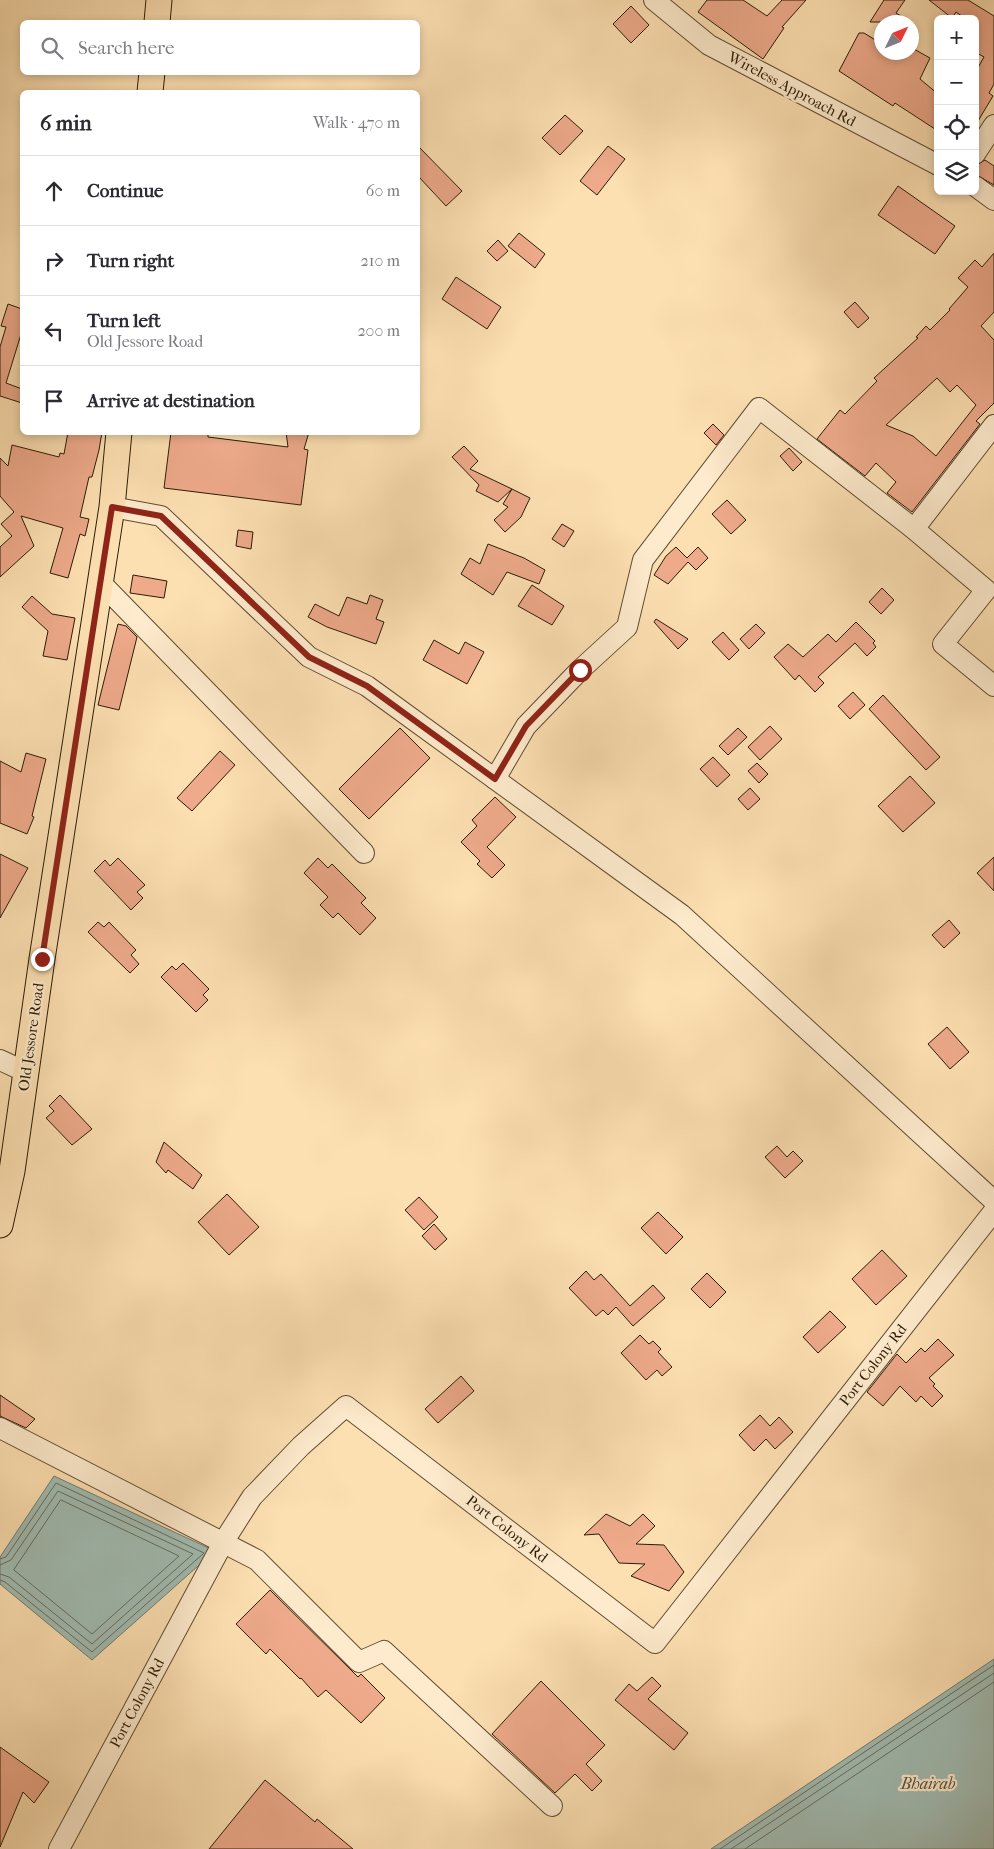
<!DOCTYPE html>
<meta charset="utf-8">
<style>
:root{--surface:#fff;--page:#f7f7f7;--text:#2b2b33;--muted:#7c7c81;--line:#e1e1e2}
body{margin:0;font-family:"IM FELL French Canon",serif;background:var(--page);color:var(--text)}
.controls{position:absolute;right:15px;top:15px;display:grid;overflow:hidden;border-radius:8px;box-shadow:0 2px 8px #0003}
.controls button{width:45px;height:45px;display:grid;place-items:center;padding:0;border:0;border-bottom:1px solid var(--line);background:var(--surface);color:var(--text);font:25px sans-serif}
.compass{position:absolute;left:874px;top:15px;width:45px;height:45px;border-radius:50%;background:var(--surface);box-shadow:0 2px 8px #0003;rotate:47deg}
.stop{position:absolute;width:15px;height:15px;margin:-11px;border:4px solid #8f2418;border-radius:50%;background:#fff}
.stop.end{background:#8f2418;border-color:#fff;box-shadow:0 1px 5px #0008}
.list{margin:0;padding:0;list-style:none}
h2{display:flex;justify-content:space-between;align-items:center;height:65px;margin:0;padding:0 20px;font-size:21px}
h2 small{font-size:16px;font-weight:400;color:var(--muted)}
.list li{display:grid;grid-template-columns:32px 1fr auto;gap:15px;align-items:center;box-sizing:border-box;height:70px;padding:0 20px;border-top:1px solid var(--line)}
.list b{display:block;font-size:19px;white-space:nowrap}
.list p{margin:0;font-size:16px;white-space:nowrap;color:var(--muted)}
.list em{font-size:16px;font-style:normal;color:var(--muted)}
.icon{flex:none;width:28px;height:28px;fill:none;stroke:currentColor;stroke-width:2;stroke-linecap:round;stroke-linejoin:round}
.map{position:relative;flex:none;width:994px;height:1849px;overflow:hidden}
.search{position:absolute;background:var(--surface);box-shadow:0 2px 8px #0003;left:20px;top:20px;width:400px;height:55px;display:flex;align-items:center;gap:12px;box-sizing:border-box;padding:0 18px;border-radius:8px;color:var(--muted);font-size:19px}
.panel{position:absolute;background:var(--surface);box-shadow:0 2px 8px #0003;left:20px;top:90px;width:400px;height:345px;border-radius:8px}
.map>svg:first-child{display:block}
</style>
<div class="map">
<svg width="994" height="1849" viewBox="0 0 994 1849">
<rect width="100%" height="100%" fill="#fde0b2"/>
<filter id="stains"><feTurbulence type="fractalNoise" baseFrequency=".004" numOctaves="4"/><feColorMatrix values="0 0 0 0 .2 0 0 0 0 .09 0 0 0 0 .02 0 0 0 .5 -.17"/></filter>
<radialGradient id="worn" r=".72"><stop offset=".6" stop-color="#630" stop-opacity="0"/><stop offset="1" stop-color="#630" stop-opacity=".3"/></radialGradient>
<g fill="#a1bcb3" stroke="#727c6e">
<polygon points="54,1476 215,1551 92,1660 0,1584 0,1557"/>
<polygon points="994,1659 994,1849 711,1849"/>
</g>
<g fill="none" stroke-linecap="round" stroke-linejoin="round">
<g stroke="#666c5c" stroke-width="1">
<polygon points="61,1500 179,1556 92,1634 14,1570"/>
<polyline points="0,1559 6,1557 56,1483 204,1553 92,1652 5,1582 0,1580"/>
<polyline points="0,1565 11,1560 58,1491 193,1554 92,1644 9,1577 0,1574"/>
<polyline points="720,1849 994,1665"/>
<polyline points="731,1849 994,1673"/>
<polyline points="745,1849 994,1682"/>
</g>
</g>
<g fill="#eeaa8b" stroke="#2b1c06" fill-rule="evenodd">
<polygon points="707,0 743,0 767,16 782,0 806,0 782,27 784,28 763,59 698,12"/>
<polygon points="884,0 905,0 896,13 911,22 870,22"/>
<polygon points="929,0 968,0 994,16 994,84 989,93 993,96 975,126 975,73 984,57 975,52 975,19 966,19 956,12 952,18"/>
<polygon points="631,6 649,25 631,43 613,24"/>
<polygon points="859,33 864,33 882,44 882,52 912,52 912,48 930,58 920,79 938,94 938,131 895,103 893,106 839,71"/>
<polygon points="565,115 583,131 560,155 542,138"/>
<polygon points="418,146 462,191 446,206 418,176"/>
<polygon points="608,146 625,159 597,195 580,181"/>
<polygon points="985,160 994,166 994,185 975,174 975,166"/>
<polygon points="898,186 955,226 935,254 878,215"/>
<polygon points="519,233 545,254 535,268 508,246"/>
<polygon points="498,240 508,251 497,261 487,251"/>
<path d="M994,253V312L981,326L994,340V403L976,421L980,424L912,512L887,493L896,482L876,463L865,476L817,439L840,410L845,414L877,381L874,378L918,338L916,337L926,326L930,330L950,310L949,309L968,287L958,278L975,260L982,267ZM937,378L950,392L957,385L976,405L936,456L913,436L886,425Z"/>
<polygon points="456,277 501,307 487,329 442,299"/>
<polygon points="855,302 869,318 858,328 844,312"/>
<polygon points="8,304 22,309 22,331 6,383 22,389 22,403 0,396 0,347 6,327 1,326"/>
<polygon points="713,424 724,435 716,445 704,433"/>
<polygon points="68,432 102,432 99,450 92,477 89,477 80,517 89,519 85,536 80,534 68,578 50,573 63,528 21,516 34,546 0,577 0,547 12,536 1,524 14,512 0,496 0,458 8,466 12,445 59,457 60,453 64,454"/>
<polygon points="171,432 208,432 208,437 288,447 286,432 309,432 304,449 308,450 301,505 164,488"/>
<polygon points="464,446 478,461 470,469 512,489 498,502 476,491 479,485 452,457"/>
<polygon points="789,448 802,462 793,471 780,456"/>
<polygon points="512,489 530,498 521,517 505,532 494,520 508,507 503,504"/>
<polygon points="727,500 746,520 731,534 712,514"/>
<polygon points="562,524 574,531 564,547 552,539"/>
<polygon points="238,530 253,532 251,549 236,546"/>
<polygon points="488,544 524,558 545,570 539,584 507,572 493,595 461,574 470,558 480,564"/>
<polygon points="676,547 687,558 698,547 708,558 696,570 688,562 668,584 654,575 666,556"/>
<polygon points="133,575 167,581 164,598 130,593"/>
<polygon points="532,585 564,606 552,625 518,606"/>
<polygon points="882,588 894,600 881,614 869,602"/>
<polygon points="370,595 383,600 376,619 384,622 376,644 327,627 308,617 315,604 339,616 347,597 367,604"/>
<polygon points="32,596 52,614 75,618 67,660 43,656 48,631 22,607"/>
<polygon points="656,619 688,639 678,649 654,622"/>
<polygon points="856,622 875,641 873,643 876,647 867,656 855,643 818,677 824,683 815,692 799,675 795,680 774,657 788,644 803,657 828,634 836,642"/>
<polygon points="118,624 126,626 137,637 119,710 98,705"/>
<polygon points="756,624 765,633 749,649 740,639"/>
<polygon points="723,632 739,650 729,660 712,642"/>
<polygon points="434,640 459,654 465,642 484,652 467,684 423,660"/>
<polygon points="853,692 865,705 850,719 838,706"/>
<polygon points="883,695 940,757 926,770 869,709"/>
<polygon points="770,726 782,739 760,760 748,747"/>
<polygon points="400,728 430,758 369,819 339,789"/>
<polygon points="738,728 747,737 728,755 719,746"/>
<polygon points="220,751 235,765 192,811 177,798"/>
<polygon points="26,753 46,759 32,816 34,817 27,834 0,823 0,761 21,772"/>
<polygon points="713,757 730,775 717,787 700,769"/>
<polygon points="757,763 768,774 759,783 748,771"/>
<polygon points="910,776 935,803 903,832 878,806"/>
<polygon points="750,788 760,799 748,810 738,799"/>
<polygon points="495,797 516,817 487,847 505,865 492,878 477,864 480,861 461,842 477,826 472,820"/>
<polygon points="0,854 28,868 0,918"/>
<polygon points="994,857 994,891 977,873"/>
<polygon points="118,858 145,885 137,892 143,898 131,910 94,871 105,860 110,866"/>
<polygon points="318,858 328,868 332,864 366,898 361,903 376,918 360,935 338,913 333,918 320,905 328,897 304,873"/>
<polygon points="949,920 960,933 944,948 932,935"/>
<polygon points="98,922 104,927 109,922 136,950 131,955 139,964 130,973 88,932"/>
<polygon points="183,963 209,989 203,995 208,1000 196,1012 161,977 172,966 176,970"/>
<polygon points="947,1027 969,1052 950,1069 928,1044"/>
<polygon points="60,1095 92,1129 72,1145 46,1118 54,1111 49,1106"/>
<polygon points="164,1142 202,1175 193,1189 168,1170 166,1173 156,1162"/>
<polygon points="777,1146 787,1157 793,1151 803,1161 785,1178 765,1157"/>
<polygon points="227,1194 259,1227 229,1255 198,1222"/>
<polygon points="419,1197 438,1217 424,1230 405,1210"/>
<polygon points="658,1212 683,1237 666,1254 641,1228"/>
<polygon points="434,1224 447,1239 435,1250 422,1236"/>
<polygon points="882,1250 907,1276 876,1305 852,1279"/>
<polygon points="586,1271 594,1280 601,1274 630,1306 653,1285 665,1298 633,1326 616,1307 608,1315 603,1310 596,1316 569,1288"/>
<polygon points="707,1273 726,1292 710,1308 691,1289"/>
<polygon points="830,1311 846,1327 818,1353 803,1337"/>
<polygon points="640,1335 649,1344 653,1341 661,1349 658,1352 672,1367 662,1376 657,1370 646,1380 621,1353"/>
<polygon points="938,1339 954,1355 929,1378 935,1384 933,1386 943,1396 932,1407 921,1396 916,1402 900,1386 883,1406 867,1392 897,1354 906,1363 921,1348 925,1352"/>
<polygon points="461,1376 474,1391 438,1423 425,1409"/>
<polygon points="0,1395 35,1419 26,1428 0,1416"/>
<polygon points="760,1415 770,1426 779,1417 793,1432 775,1449 766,1439 754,1451 739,1435"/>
<polygon points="606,1514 630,1526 643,1514 655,1526 636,1544 664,1545 684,1572 669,1591 631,1576 645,1564 619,1563 599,1534 584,1535"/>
<polygon points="270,1590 351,1670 358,1677 361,1674 385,1698 361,1723 326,1690 318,1697 301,1678 300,1679 270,1649 266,1654 236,1624"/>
<polygon points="652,1677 661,1686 648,1699 688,1733 674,1750 615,1700 629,1684 637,1691"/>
<polygon points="541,1681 605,1745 586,1764 602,1781 592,1791 575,1774 555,1793 492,1734"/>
<polygon points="0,1747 49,1782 34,1803 23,1792 0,1847"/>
<polygon points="265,1780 315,1822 317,1819 353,1849 209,1849"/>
</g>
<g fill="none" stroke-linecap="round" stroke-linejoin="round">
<g stroke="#604d31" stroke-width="22">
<g id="minor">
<polyline points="654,0 709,45 938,165"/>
<polyline points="975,154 994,125"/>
<polyline points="975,186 994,200"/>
<polyline points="112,507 161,516 309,657 367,686 682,915 994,1201"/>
<polyline points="914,529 994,425"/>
<polyline points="100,582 364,853"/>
<polyline points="495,779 526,726 580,670 627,627 643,560 759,408 914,529 986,590 943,644 994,686"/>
<polyline points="0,1060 26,1072"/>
<polyline points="0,1428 257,1560 359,1662 384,1651 552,1806"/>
<polyline points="59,1849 224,1541 252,1497 301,1446 346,1406 655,1643 994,1211"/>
</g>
</g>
<g stroke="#2b1c06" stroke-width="27">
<g id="major">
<polyline points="157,22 159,0"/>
<polyline points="150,92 152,72"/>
<polyline points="0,1225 12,1171 42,959 112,507 119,432"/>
</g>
</g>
<use href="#minor" stroke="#feebcd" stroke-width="20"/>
<use href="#major" stroke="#fde0b2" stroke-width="25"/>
</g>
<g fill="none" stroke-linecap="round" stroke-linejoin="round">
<polyline stroke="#8f2418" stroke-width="6" points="42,959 112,507 161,516 309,657 367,686 495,779 526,726 580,670"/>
</g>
<g text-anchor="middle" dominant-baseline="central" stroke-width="4.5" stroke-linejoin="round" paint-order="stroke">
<g font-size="15" fill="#2b1c06" stroke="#feebcd">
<text transform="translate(792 89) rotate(28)">Wireless Approach Rd</text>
<text transform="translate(31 1037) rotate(-82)">Old Jessore Road</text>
<text transform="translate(873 1365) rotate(-52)">Port Colony Rd</text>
<text transform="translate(507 1529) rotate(38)">Port Colony Rd</text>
<text transform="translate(137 1703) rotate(-62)">Port Colony Rd</text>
</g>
<g font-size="16" font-style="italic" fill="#545443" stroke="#feebcd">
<text x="928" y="1783">Bhairab</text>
</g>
</g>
<rect width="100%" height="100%" filter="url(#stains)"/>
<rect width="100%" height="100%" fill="url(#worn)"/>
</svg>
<div class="controls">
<button>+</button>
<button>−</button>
<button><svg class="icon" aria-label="locate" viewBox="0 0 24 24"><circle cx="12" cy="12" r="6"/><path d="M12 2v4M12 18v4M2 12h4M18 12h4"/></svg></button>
<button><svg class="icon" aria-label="layers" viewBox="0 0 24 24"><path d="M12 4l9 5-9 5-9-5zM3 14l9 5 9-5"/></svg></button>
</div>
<svg class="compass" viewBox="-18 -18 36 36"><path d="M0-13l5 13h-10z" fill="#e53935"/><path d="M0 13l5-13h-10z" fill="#7c7c81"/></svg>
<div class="stop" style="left:580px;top:670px"></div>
<div class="stop end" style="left:42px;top:959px"></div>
<div class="search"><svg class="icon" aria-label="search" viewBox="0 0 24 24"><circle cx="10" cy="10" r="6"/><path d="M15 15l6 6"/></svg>Search here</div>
<section class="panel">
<h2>6 min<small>Walk · 470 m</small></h2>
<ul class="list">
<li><svg class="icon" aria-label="ahead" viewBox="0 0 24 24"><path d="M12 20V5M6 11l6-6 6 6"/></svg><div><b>Continue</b></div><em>60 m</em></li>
<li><svg class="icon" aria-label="right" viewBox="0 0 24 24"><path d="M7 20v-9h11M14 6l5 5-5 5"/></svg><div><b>Turn right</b></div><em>210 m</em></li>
<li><svg class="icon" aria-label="left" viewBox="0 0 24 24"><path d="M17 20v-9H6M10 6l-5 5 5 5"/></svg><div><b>Turn left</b><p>Old Jessore Road</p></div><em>200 m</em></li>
<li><svg class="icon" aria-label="arrive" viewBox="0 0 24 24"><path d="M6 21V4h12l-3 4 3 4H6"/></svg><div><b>Arrive at destination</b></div></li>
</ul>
</section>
</div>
